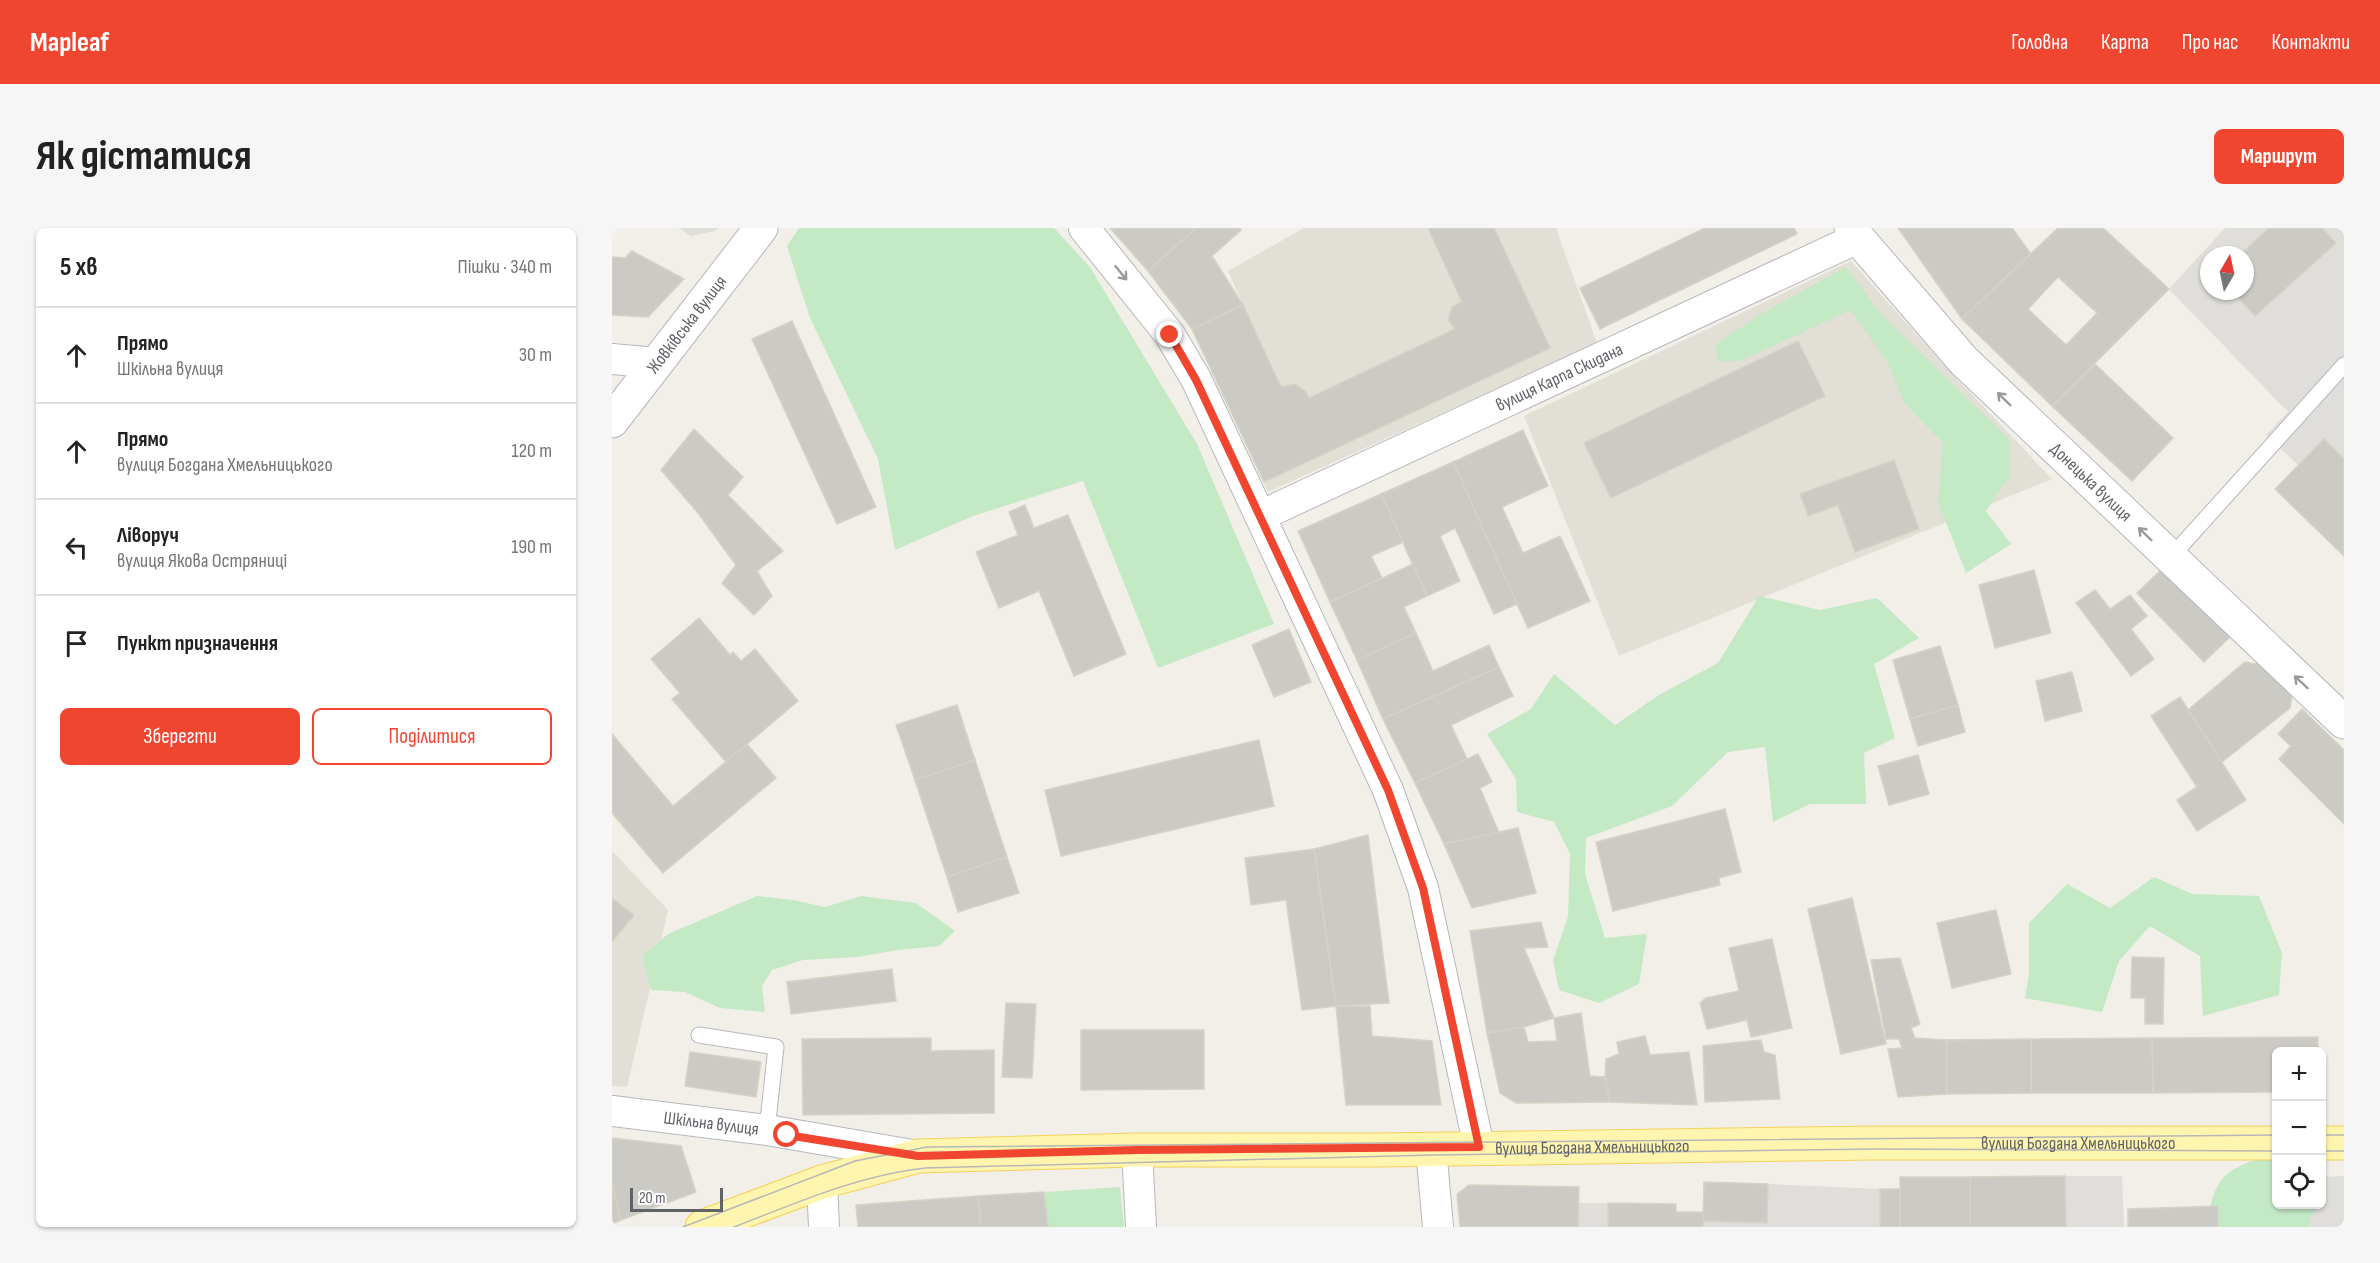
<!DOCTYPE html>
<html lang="uk">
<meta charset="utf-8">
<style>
:root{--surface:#fff;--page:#f6f6f6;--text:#222;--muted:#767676;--line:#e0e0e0;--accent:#f0452f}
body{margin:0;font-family:"Sofia Sans Condensed",sans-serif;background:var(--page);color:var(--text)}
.controls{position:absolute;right:18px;bottom:18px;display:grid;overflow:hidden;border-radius:9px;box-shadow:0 2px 4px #0004}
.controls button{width:54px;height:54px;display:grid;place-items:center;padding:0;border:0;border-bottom:2px solid var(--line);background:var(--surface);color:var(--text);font:30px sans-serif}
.compass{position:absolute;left:1588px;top:18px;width:54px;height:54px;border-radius:50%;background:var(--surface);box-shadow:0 2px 4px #0004;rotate:9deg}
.scale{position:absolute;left:18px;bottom:15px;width:93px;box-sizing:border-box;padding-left:6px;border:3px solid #5f6368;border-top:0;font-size:16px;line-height:21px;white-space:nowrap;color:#5f6368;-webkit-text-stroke:4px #fff;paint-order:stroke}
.stop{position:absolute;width:18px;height:18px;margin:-14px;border:4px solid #f0452f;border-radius:50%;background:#fff}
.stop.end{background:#f0452f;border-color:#fff;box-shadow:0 2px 6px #0008}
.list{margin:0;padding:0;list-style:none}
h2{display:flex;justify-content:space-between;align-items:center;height:78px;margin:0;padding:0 24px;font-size:26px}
h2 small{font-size:20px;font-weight:400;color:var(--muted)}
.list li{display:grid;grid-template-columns:39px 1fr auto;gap:18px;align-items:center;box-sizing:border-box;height:96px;padding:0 24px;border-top:2px solid var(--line)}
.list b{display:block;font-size:22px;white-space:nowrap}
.list p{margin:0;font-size:20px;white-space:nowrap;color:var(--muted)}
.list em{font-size:20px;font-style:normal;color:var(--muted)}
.actions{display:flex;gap:12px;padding:18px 24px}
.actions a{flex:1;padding:14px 0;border:2px solid var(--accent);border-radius:9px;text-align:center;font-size:21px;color:var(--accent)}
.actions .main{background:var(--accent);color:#fff}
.icon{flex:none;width:33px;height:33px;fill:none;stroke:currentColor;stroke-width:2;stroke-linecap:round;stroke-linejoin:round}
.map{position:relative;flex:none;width:1732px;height:999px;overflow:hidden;border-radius:9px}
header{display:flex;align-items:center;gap:36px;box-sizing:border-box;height:84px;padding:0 30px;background:var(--accent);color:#fff}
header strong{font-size:28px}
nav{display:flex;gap:33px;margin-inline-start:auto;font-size:21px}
.intro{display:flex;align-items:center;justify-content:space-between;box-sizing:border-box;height:144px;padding:0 36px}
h1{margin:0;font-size:42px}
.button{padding:15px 27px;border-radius:9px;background:var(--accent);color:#fff;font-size:21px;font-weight:700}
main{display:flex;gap:36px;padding:0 36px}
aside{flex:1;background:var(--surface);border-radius:9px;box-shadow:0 2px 4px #0004}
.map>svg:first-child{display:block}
</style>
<header>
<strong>Mapleaf</strong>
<nav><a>Головна</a><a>Карта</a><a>Про нас</a><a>Контакти</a></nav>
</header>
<div class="intro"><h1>Як дістатися</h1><a class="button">Маршрут</a></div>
<main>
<aside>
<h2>5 хв<small>Пішки · 340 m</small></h2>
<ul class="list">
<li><svg class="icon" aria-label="ahead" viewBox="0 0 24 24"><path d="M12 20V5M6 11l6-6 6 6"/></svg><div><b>Прямо</b><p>Шкільна вулиця</p></div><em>30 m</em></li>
<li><svg class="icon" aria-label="ahead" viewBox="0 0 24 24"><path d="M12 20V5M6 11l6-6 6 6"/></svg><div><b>Прямо</b><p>вулиця Богдана Хмельницького</p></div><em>120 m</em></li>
<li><svg class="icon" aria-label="left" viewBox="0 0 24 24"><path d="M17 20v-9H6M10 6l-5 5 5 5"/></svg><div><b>Ліворуч</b><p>вулиця Якова Остряниці</p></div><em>190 m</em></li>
<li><svg class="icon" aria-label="arrive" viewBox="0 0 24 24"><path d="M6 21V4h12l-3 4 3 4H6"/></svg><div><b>Пункт призначення</b></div></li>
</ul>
<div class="actions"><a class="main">Зберегти</a><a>Поділитися</a></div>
</aside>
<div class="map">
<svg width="1732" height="999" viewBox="0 0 1732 999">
<rect width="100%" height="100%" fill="#f1efe8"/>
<g fill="#e0deda" fill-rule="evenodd">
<polygon points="67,0 106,0 103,3 79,8"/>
<path d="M1613,0H1732V231L1712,211L1686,237L1654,207L1676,184L1557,61ZM1597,27H1633V63H1597Z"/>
<polygon points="1453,948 1510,948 1512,999 1454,999"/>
<polygon points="1732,948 1732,999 1612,999 1664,976 1710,976 1710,949"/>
<polygon points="1156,956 1268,961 1268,999 967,999 966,975 1064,976 1064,984 1092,984 1092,993 1155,995"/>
</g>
<g fill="#e1dfd6">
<polygon points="692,0 944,0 985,115 656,264 580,101 631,77 616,43"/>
<polygon points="1239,33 1331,136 1440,251 1007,428 912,188"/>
<polygon points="0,623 56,682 15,859 0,858"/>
</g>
<g fill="#c4e9c5">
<polygon points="187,0 442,0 478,39 585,216 662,396 546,440 471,253 361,288 283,322 266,231 198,90 175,18"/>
<polygon points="1234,39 1270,87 1397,211 1398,248 1374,283 1399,316 1354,345 1326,274 1331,215 1293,176 1276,135 1239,82 1128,133 1106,133 1104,116 1149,86"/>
<polygon points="1147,368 1208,382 1265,370 1307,410 1262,436 1283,510 1252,525 1254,576 1198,576 1161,594 1153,519 1116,524 1060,578 974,610 973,646 993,710 1035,706 1027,756 987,775 947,762 941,732 956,689 958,626 942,594 905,584 904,551 875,506 919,481 942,446 1003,497 1047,467 1106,435"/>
<polygon points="1542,649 1580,666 1647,668 1670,725 1667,767 1591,788 1588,728 1538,698 1507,733 1490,784 1413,770 1417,746 1417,695 1455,656 1498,680"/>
<polygon points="145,668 181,672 213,679 249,668 304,675 343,703 327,718 286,722 246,729 191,732 160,742 150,758 153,784 108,780 73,764 39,762 30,728 56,706"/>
<path d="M1655,929L1664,931V976L1704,977L1696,999H1594C1603,953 1608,941 1655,929Z"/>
<polygon points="508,959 512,999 436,999 432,964"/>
</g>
<g fill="#cccac5" stroke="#d6d2c5" stroke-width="1.5" fill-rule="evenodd">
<polygon points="498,0 584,0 536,43"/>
<polygon points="584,0 628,0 629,2 600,28 631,77 580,101 536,43"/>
<polygon points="816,0 882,0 938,120 652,254 580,101 631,77 669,159 683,156 694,164 697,170 843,101 837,93 837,87 841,78 850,74"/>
<polygon points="1093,0 1182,0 1185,6 988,101 968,60"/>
<polygon points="1286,0 1400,0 1419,26 1350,91"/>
<path d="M1446,0H1491L1557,61L1440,178L1350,91ZM1446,49L1485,85L1454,117L1416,81Z"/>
<polygon points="1657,0 1710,0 1724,15 1643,88 1620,63 1633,63 1633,27 1628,27"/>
<polygon points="20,23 72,51 36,89 0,87 0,29 13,30"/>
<polygon points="180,93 264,279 225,296 140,111"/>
<polygon points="1186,113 1213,168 999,270 972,215"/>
<polygon points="1483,136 1561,210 1520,253 1440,178"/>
<polygon points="82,201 131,249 116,267 171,323 145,343 160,368 142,387 110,355 124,337 86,285 49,242"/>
<polygon points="911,202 936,258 890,279 911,325 948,308 978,373 916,400 841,234"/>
<polygon points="1712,211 1732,231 1732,328 1663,261"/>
<polygon points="1282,232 1307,301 1243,324 1226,277 1196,288 1188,266"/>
<polygon points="841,234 905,376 882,386 843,300 828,308 848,353 815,368 769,266"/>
<polygon points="769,266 791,314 759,328 770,350 718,374 686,303"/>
<polygon points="413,277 422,300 456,287 514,426 462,448 427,363 387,380 364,324 406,307 397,284"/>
<polygon points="801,336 815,368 792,379 804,405 745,432 718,374"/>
<polygon points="1554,337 1621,406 1592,434 1525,365"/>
<polygon points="1422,342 1439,405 1383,420 1367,357"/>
<polygon points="1483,362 1498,381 1518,367 1535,388 1519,401 1542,431 1519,448 1464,375"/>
<polygon points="87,390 118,427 121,424 129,433 143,421 186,473 114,534 60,471 68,465 39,431"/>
<polygon points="677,401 699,454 662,469 640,417"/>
<polygon points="804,405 821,443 877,417 887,439 771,491 745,432"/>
<polygon points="1328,418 1346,477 1298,491 1281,432"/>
<polygon points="1633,434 1649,437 1680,467 1678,480 1610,534 1576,482"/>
<polygon points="887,439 901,468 839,497 855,531 803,555 771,491"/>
<polygon points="1460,444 1470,483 1433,493 1424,453"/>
<polygon points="1568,469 1634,572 1585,603 1565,572 1585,559 1539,488"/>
<polygon points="345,477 363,532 303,552 284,497"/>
<polygon points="1346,477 1353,504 1306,518 1298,491"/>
<polygon points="1690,481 1732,522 1732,596 1667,531 1679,518 1666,506"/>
<polygon points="0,506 61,578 135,516 164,550 51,645 0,585"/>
<polygon points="647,512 662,578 449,628 433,562"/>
<polygon points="866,526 880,554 868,560 887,605 832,616 803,555"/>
<polygon points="1306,527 1317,566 1277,577 1266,538"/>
<polygon points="363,532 395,629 335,649 303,552"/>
<polygon points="1113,581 1129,644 1107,650 1108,657 1001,683 984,614"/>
<polygon points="906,600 924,665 860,680 832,616"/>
<polygon points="756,607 777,775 724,778 702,621"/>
<polygon points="702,621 724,778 690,782 674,672 639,677 633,630"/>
<polygon points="395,629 407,665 346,684 335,649"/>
<polygon points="0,670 22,687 1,713 0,712"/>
<polygon points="1240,670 1274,816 1229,826 1196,681"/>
<polygon points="1384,682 1399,746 1340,760 1325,695"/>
<polygon points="929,694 936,719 912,720 942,790 912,799 875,805 858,703"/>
<polygon points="1160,711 1180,800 1139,809 1135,792 1095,801 1088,775 1094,770 1127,763 1117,720"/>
<polygon points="1520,729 1552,730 1551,796 1533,796 1533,770 1519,770"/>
<polygon points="1288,730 1308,796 1299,800 1303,810 1335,812 1335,866 1286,869 1276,821 1290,820 1287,811 1274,811 1259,732"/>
<polygon points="280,741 284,773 179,786 175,754"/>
<polygon points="394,775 424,776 420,850 390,849"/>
<polygon points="724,778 758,778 760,808 820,813 829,877 734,877"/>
<polygon points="969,785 978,848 993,849 998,874 904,875 888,865 875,805 912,799 916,814 945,813 942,790"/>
<polygon points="469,802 592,802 592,861 469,862"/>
<polygon points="1033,808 1038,827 1077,824 1085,877 998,874 993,849 994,831 1007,826 1005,814"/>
<polygon points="1706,809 1706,824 1664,824 1664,864 1541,865 1540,810"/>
<polygon points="319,810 319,823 382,822 382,885 191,887 190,811"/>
<polygon points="1540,810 1541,865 1419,865 1419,811"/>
<polygon points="1419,811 1419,865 1335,866 1335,812"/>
<polygon points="1149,812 1152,824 1163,827 1168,871 1093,874 1091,818"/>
<polygon points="78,824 149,834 144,869 73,858"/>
<polygon points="0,910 69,918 84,964 9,992 0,955"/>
<polygon points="1453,948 1454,999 1358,999 1358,949"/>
<rect x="1288" y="949" width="70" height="50"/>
<polygon points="1092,954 1156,956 1155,995 1091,993"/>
<polygon points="0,956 9,992 0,996"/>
<polygon points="857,957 967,959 966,999 848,999 845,966"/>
<rect x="1268" y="961" width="20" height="38"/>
<polygon points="432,964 436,999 369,999 366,968"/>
<polygon points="366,968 369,999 246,999 244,977"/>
<polygon points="996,975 1064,976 1064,984 1092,984 1091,999 996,999"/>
<polygon points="1606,978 1606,999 1516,999 1516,981"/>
</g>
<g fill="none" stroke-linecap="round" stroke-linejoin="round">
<g stroke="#b5b8bc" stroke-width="17">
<g id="service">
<polyline points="1558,330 1732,137"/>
<polyline points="87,807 164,819 155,902"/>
</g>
</g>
<g stroke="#b5b8bc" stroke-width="32">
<g id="minor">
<polyline points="472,0 558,107 584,151 776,562 811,660 867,919"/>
<polyline points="0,131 44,135"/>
<path id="s1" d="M648,288L1246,10"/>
<path id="s2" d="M0,883L155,902L306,928"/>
<polyline points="819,920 826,999"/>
<polyline points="525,922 529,999"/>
<polyline points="210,954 212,999"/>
</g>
</g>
<g stroke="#b5b8bc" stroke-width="35">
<g id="tertiary">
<path id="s3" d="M1239,0L1246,10L1351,132L1732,494"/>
<path id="s4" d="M0,193L149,0"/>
</g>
</g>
<g stroke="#f6d15b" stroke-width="35">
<g id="primary">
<polyline points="1710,915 1732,915"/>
<path id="s5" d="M90,999L210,954L306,928L525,922H765L1263,915H1664"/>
</g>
</g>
<use href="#service" stroke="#fff" stroke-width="15"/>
<use href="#minor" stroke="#fff" stroke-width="30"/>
<use href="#tertiary" stroke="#fff" stroke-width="33"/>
<use href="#primary" stroke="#fff5af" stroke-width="33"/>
<g stroke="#b6b7b8" stroke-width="1.5">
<polyline points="1710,907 1732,907"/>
<polyline points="1710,923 1732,923"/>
<polyline points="71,999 243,933 315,919 1664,907"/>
<path d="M122,999C187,974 244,948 313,940L820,927L1264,921L1664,923"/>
</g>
</g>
<defs><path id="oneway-shaft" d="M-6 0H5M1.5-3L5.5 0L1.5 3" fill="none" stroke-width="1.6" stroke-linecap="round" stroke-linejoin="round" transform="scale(1.5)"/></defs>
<g stroke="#979a9d">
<use href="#oneway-shaft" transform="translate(509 45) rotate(51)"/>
<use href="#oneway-shaft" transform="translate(1392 171) rotate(-136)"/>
<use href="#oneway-shaft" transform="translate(1533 306) rotate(-136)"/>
<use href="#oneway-shaft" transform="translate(1689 454) rotate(-137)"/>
</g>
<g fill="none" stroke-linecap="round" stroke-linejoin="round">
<polyline stroke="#f0452f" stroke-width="8" points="175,907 306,928 525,922 867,919 811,660 776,562 584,152 558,107"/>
</g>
<g text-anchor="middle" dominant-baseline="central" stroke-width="6" stroke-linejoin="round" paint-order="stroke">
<g font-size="18" fill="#5f6368" stroke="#fff">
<text stroke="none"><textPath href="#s4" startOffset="122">Жовківська вулиця</textPath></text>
<text stroke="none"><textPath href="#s1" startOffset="330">вулиця Карпа Скидана</textPath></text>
<text stroke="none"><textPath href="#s3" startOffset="350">Донецька вулиця</textPath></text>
<text stroke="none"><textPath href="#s2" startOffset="100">Шкільна вулиця</textPath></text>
<text stroke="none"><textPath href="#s5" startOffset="1388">вулиця Богдана Хмельницького</textPath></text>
<text stroke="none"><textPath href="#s5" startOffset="902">вулиця Богдана Хмельницького</textPath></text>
</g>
</g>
</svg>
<div class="controls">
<button>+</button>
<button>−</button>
<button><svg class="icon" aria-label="locate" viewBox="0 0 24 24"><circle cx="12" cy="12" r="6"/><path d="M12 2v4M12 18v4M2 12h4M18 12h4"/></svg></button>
</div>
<svg class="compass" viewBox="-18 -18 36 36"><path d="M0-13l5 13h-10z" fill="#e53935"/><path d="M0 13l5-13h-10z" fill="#767676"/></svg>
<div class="scale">20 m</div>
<div class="stop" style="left:175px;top:907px"></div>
<div class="stop end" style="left:558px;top:107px"></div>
</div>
</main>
